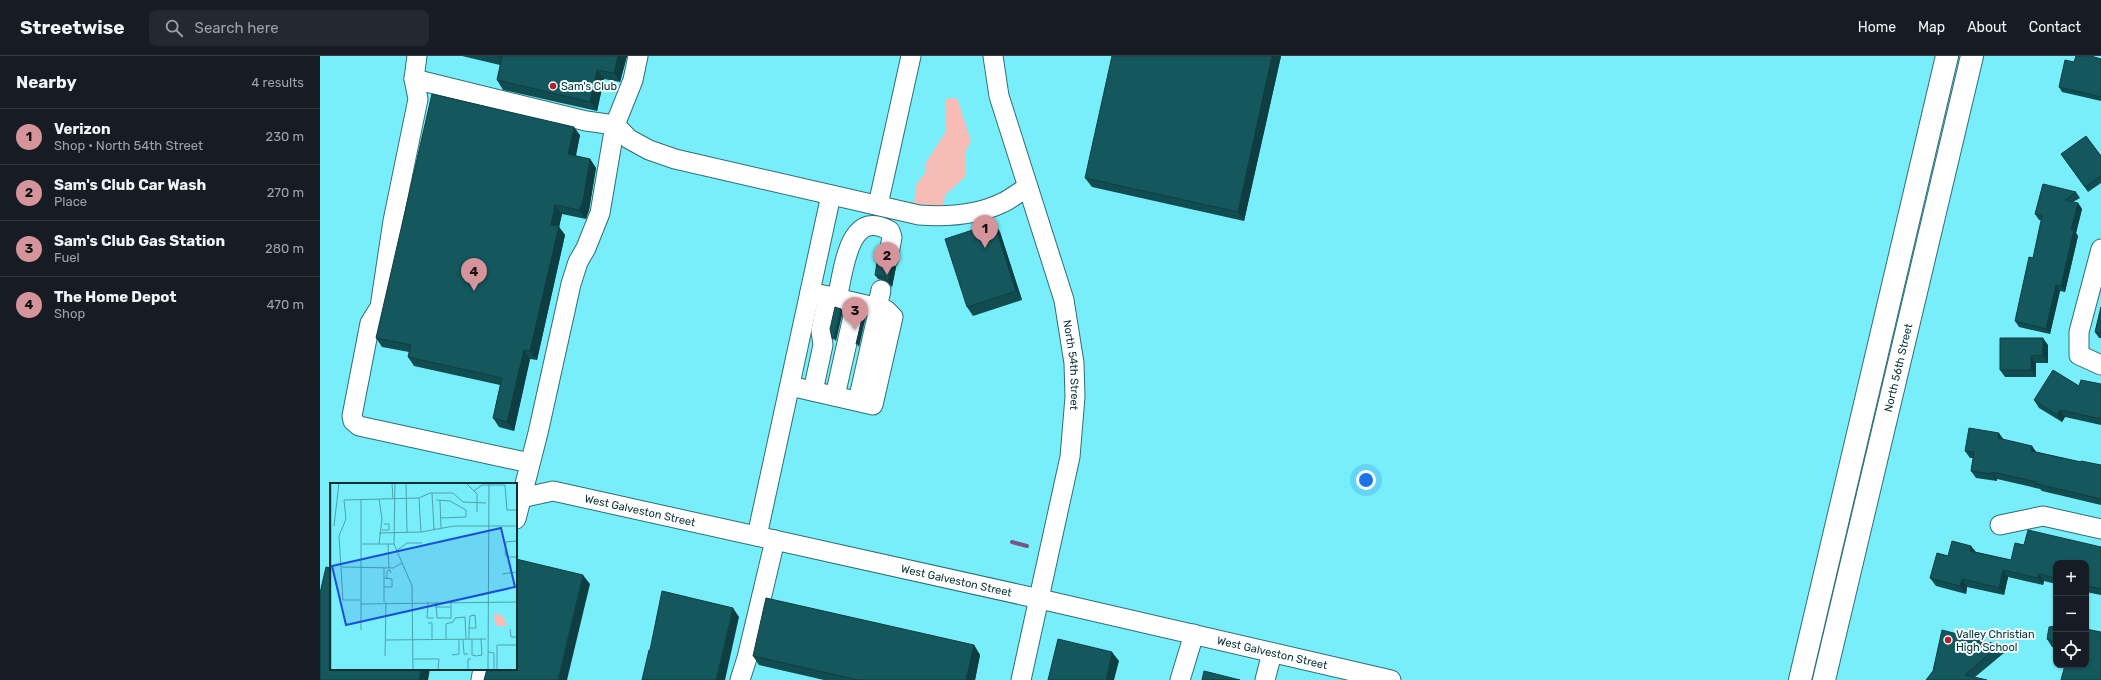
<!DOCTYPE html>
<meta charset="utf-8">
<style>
:root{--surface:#171b24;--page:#242831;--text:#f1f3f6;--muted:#9ea1a6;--line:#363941;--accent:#d5949a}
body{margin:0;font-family:Rubik,sans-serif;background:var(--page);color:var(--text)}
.controls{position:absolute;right:12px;bottom:12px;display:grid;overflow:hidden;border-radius:8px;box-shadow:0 1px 3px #0004}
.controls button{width:36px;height:36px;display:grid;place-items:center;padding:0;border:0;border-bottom:1px solid var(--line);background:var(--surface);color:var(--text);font:20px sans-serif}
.you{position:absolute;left:1046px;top:424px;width:14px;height:14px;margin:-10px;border:3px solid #fff;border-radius:50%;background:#1a73e8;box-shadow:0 0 0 6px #1a73e833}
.badge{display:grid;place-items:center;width:26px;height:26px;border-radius:50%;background:var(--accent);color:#111;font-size:13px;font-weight:700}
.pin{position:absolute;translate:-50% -33px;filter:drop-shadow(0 1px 2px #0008)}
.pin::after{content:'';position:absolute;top:21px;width:14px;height:12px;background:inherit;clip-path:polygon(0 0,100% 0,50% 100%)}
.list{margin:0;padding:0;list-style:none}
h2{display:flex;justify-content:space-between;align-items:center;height:52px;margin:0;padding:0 16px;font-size:17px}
h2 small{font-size:13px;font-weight:400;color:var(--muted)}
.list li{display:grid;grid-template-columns:26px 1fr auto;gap:12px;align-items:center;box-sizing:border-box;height:56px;padding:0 16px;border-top:1px solid var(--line)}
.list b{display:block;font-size:15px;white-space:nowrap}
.list p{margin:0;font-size:13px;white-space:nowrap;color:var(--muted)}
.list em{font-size:13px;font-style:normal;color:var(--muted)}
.icon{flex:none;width:22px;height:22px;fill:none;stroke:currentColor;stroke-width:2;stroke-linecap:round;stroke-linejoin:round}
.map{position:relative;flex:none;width:1781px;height:624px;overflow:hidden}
header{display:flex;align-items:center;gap:24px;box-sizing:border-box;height:56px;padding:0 20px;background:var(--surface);border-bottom:1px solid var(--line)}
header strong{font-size:19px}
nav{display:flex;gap:22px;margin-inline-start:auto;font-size:14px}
.search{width:280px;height:36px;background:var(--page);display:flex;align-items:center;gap:10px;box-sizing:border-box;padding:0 14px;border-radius:8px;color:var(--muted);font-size:15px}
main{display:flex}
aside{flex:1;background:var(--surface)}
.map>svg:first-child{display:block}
</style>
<header>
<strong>Streetwise</strong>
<div class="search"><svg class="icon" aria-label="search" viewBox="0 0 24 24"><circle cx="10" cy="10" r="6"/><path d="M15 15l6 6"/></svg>Search here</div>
<nav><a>Home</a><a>Map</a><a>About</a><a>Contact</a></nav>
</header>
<main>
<aside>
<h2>Nearby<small>4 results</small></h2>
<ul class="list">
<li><span class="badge">1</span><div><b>Verizon</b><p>Shop · North 54th Street</p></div><em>230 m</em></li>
<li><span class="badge">2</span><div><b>Sam's Club Car Wash</b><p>Place</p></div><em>270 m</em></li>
<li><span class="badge">3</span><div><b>Sam's Club Gas Station</b><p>Fuel</p></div><em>280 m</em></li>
<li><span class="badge">4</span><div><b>The Home Depot</b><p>Shop</p></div><em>470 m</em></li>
</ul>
</aside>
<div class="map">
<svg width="1781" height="624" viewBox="0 0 1781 624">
<rect width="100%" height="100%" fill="#78eefa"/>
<polygon fill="#f7bbb6" points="637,42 651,85 645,96 645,121 625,139 623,152 594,147 596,129 605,117 605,108 625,77 626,43"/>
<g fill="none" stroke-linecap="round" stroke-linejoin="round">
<polyline stroke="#765687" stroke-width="4" points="692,486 707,490"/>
<g stroke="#2f6e74" stroke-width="21">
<g id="minor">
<polyline points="97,0 94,23 98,43 73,165 60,251 50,267 32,360 33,365 39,370 210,407"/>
<path id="s1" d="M673,0L679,40L744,244L754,307L755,341L750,401L701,624"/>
<path d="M94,23L266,65L295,69L309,83L329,94L355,103L599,159C626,161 657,159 682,147C691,143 699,136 708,131"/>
<polyline points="558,149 591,0"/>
<polyline points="1781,193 1759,276 1759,299 1781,309"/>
<path d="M517,242C524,215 528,150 570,175L572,181L568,204"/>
<polyline points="557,252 561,234"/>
<polyline points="470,330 553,349 573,261 566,254 559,252 490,236"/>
<polyline points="493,335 503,289 501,275 508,240"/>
<polyline points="515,340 536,247"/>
<polyline points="538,345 559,252"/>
<path id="s2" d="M201,442L233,435L720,543L1071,624"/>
<polyline points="196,463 218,377 251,228 258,206 266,192 280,157 295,69 313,24 318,0"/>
<polyline points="1680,469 1723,460 1781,473"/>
<polyline points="437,480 511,139"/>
<polyline points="161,624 163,613"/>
<polyline points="420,624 427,602 455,484"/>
<polyline points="860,624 874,578"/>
<polyline points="945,624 952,597"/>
</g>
</g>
<g stroke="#2f6e74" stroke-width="24">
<g id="major">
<polyline points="1480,624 1627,0"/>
<path id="s3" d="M1504,624L1652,0"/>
</g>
</g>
<use href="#minor" stroke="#fff" stroke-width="19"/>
<use href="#major" stroke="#fff" stroke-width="22"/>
</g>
<g fill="#114c51">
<polygon points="142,0 307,0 300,26 284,23 277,55 183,34 177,24 180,9"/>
<polygon points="961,0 924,165 772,131 765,122"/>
<polygon points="1781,3 1781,45 1742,36 1739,31 1754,6"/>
<polygon points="260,79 256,100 270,103 276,112 269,154 266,163 242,158 239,171 245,179 217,304 210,303 194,375 179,371 173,362 180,329 94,310 88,301 89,296 62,291 56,282"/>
<polygon points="1741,98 1781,100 1781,127 1768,136"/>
<polygon points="1756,136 1760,142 1753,146 1758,147 1762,153 1756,177 1758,180 1745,236 1740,235 1730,278 1699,271 1695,265 1713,202 1722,164 1719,164 1715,158"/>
<polygon points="674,167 680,176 702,244 653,260 647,251"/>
<polygon points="563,210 576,211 572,231 568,226 558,223 555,219"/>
<polygon points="1781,251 1781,282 1779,282 1775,276"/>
<polygon points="1728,289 1728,307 1716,307 1716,321 1685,321 1680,314"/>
<polygon points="1781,328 1781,369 1745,361 1742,366 1719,352 1714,344 1759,330"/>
<polygon points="1683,383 1717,396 1761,406 1781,409 1781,449 1722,435 1720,433 1677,423 1677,425 1656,422 1651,415 1653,402 1650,402 1645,395"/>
<polygon points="1704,489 1781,491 1781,539 1766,536 1766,507 1736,507 1736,528 1724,525 1723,529 1688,521 1684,539 1647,531 1646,538 1616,530 1610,522 1628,500 1651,490 1656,496 1691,504"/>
<polygon points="1736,570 1736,592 1732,591 1727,583"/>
<polygon points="654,589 660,599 655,624 504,624 439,609 433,600"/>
<polygon points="1679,589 1684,597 1655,621 1606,624"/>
</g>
<g fill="#0e3e42">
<polygon points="298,0 307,0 300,26 294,17"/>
<polygon points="952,0 961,0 924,165 918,156"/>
<polygon points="277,14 284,23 277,55 270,46"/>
<polygon points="254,71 260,79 254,107 248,98"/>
<polygon points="270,103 276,112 269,154 266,163 259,154"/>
<polygon points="1758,147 1762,153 1756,177 1758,180 1745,236 1741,230 1751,174"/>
<polygon points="235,149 242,158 239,171 245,179 217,304 210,295 231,169"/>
<polygon points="674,167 680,176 702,244 696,235"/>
<polygon points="573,207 576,211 572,231 568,226"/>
<polygon points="1736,229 1740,235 1730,278 1726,273"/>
<polygon points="521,253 523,255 516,285 514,283"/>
<polygon points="544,258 546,260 539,291 537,288"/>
<polygon points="1723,282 1728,289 1728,307 1723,299"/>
<polygon points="204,294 210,303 194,375 187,366"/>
<polygon points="1711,300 1716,307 1716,321 1711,314"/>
<polygon points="1740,354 1745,361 1742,366 1737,359"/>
<polygon points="1679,377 1684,384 1678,382"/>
<polygon points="1712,390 1717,397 1711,395"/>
<polygon points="1672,416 1677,423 1677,425 1672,418"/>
<polygon points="1651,490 1656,497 1650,495"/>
<polygon points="1683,514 1688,521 1684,539 1679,532"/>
<polygon points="1719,518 1724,525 1723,529 1718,522"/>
<polygon points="263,519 270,528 247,624 238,624"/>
<polygon points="1642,523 1647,531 1646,538 1640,530"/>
<polygon points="413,552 419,561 405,624 396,624"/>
<polygon points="654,589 660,599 655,624 646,624"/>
<polygon points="792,596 799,605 794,624 786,624"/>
<polygon points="101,613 110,613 108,624 99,624"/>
</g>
<g fill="#14585e" stroke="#0e3e42">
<polygon points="177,0 298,0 294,17 277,14 270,46 177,24 182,1"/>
<polygon points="792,0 952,0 918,156 765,122"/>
<polygon points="1756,0 1771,0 1781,3 1781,41 1739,31 1745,4 1754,6"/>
<polygon points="112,38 254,71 248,98 270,103 263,145 259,154 235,149 231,169 239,170 210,295 204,294 187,366 173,362 182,322 88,301 91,289 56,282"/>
<polygon points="1766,80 1781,100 1781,120 1765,131 1741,98"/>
<polygon points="1723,128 1756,136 1745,144 1758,147 1751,174 1754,174 1741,230 1736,229 1726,273 1695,265 1709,201 1713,202 1722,160 1715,158"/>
<polygon points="674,167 696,235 647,251 625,183"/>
<polygon points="557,207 563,210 573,207 568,226 565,221 555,219"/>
<polygon points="515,251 521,253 514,283 512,282 510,273"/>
<polygon points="1781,251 1781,277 1775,276"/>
<polygon points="543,258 544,258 537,288 536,288"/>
<polygon points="1680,282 1723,282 1723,299 1711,300 1711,314 1680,314"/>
<polygon points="1733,314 1759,330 1761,324 1781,328 1781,363 1740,354 1737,359 1714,344"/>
<polygon points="1649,372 1679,377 1678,382 1712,390 1711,395 1761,406 1761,405 1781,409 1781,443 1717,428 1717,426 1672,416 1672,418 1651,415 1654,396 1645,395"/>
<polygon points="1708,474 1781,491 1781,533 1766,530 1766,507 1736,507 1736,522 1719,518 1718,522 1683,514 1679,532 1642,523 1640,530 1610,522 1617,497 1628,500 1632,485 1651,490 1650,495 1691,504 1695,487 1704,489"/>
<polygon points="196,503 263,519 238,624 164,624 167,613 196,613"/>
<polygon points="6,511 11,512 11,613 101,613 99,624 0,624 0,537"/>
<polygon points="342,535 413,552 396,624 322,624 329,594 330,594"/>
<polygon points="446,542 654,589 646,624 538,624 433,600"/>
<polygon points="1736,570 1736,586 1727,583 1729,571"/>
<polygon points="1766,573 1781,576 1781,624 1741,624 1745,609 1766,609"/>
<polygon points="1622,574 1679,589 1645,619 1667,624 1606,624 1613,615"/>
<polygon points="738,583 792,596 786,624 728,624"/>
<polygon points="884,615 920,624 882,624"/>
</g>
<g fill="#b3212a" stroke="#f2fdfe" stroke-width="1.5">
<circle cx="233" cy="30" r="4"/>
<circle cx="1628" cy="584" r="4"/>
</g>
<g text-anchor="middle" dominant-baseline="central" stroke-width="4" stroke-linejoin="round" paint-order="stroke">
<g font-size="11" fill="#093134" stroke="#f2fdfe" text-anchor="start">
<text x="241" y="30">Sam's Club</text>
<text x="1636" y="578">Valley Christian<tspan x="1636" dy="13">High School</tspan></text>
</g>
<g font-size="11" fill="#093134" stroke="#f2fdfe">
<text stroke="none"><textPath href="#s1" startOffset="320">North 54th Street</textPath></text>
<text stroke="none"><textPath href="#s3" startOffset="321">North 56th Street</textPath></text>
<text stroke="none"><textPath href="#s2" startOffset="122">West Galveston Street</textPath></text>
<text stroke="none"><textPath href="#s2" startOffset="446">West Galveston Street</textPath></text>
<text stroke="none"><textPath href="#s2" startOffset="770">West Galveston Street</textPath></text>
</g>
</g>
<g transform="translate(10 427)">
<rect width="187" height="187" fill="#78eefa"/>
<path d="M164,130L173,133L177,143H165Z" fill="#f7bbb6"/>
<path fill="none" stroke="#4ca2ab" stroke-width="1" d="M1,0V187M62,0L63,16M65,0L64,61L82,103L83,187M76,0L77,50M136,0L147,11V29M144,8L152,2H175L177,27H187M102,10L104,47M89,15L91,49M31,16V147M106,17L120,18L136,27V34L111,35M110,18L111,45M4,43L9,0M52,47H59V41H54M49,50L91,49L124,43H187M187,58L176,59L175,71L177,74H187M32,61H64M49,61L52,36L49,16M58,61L59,85M66,68L77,60H92M12,84L63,85L72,80M54,85V119M172,91L187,89M54,95L62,96V104H54M57,95V88L60,87L61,90M31,117H13L9,53L16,36L14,17L89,15L100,10H123L133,19L156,20M98,119L97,135H104M106,119L107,135H121V119M31,121L187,119M105,124H121M98,140H102V156M139,145H146L145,132L140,133L139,145V156M180,146L181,154H187M116,156V141L123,139L125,135L135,134L136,156M133,156L134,171H138M142,156V172L146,173L152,172L151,156M55,157L156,156M158,169L164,170V187M122,172L129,171V156M55,173L56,119M83,176H109L108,187M138,187V176H141M158,187L159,0M167,187V162H187"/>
<path fill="#1d4ed8" fill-opacity="0.15" stroke="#1d4ed8" stroke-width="2" d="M171,45L185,104L16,142L2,83Z"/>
<rect width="187" height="187" fill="none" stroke="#093134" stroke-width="2"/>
</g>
</svg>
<div class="controls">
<button>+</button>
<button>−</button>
<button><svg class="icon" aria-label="locate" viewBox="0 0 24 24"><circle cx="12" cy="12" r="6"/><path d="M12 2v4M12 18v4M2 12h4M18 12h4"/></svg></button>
</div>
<div class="you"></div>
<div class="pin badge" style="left:665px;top:192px">1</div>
<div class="pin badge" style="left:567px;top:219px">2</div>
<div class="pin badge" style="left:535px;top:274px">3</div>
<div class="pin badge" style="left:154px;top:235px">4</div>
</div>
</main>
